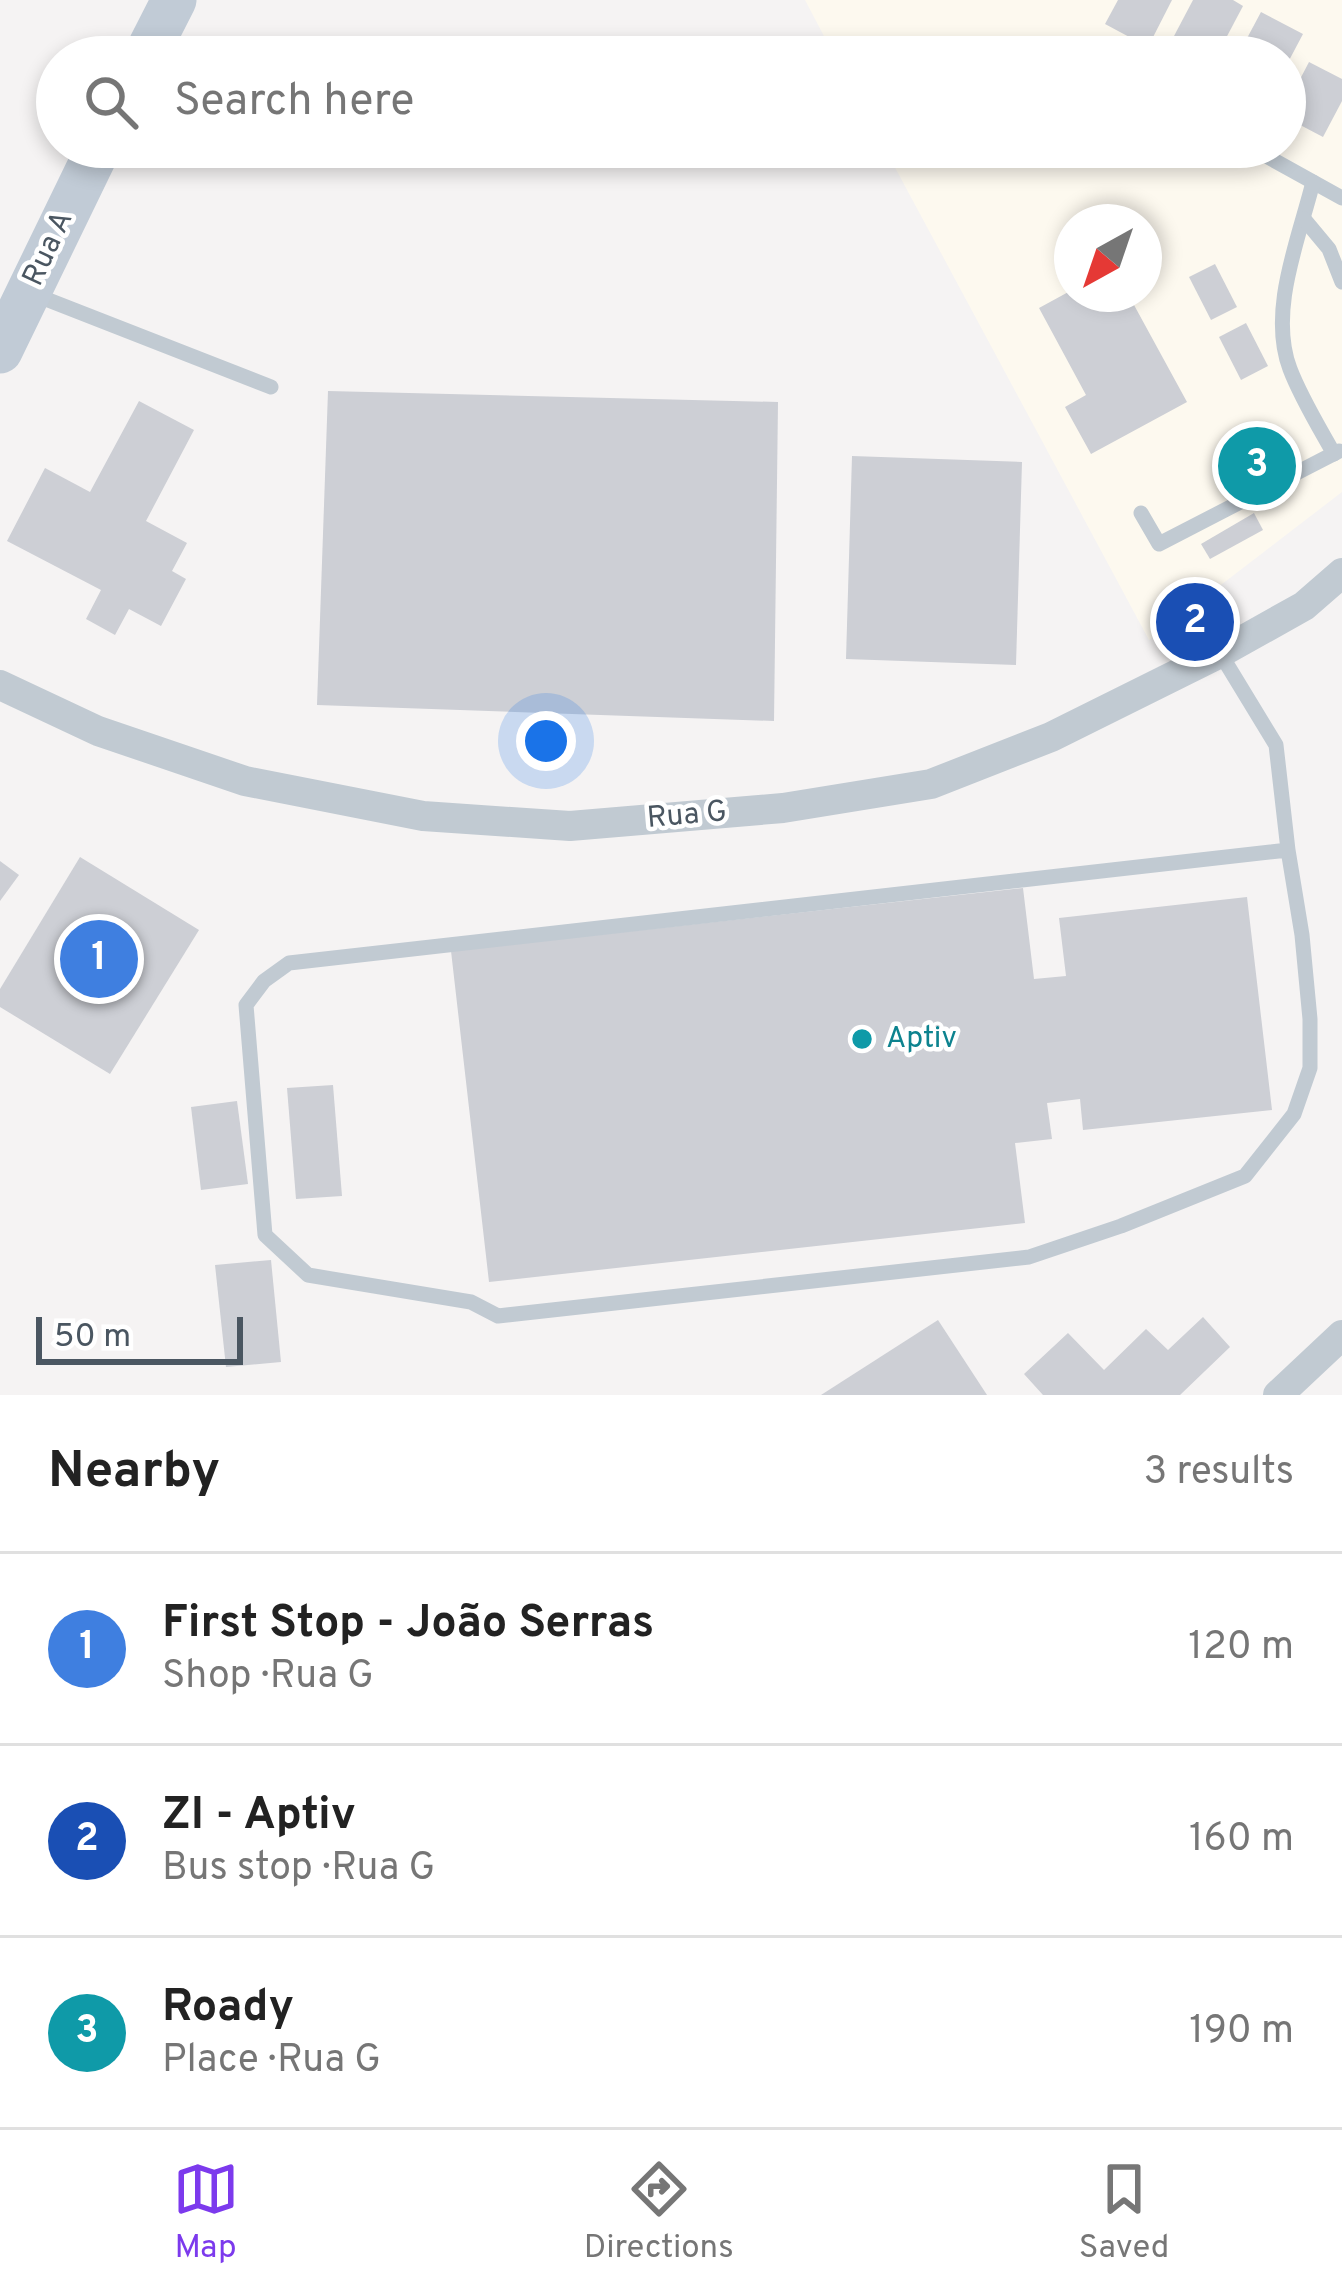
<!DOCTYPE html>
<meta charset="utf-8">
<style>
:root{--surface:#fff;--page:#f6f6f6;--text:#222;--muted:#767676;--line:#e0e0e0;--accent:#7c3aed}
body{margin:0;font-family:Overpass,sans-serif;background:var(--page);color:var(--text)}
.compass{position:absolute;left:1054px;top:204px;width:108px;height:108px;border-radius:50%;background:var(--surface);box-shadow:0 6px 18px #0003;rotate:220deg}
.scale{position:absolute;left:36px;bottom:30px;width:207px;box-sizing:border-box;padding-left:12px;border:6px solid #4a5661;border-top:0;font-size:33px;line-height:42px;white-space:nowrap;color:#4a5661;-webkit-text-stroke:9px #fff;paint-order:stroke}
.you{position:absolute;left:546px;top:741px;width:42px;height:42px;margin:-30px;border:9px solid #fff;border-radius:50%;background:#1a73e8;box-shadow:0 0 0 18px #1a73e833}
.badge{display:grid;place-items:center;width:78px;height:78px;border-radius:50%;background:var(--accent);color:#fff;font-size:39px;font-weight:700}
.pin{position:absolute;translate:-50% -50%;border:6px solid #fff;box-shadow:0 3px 12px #0006}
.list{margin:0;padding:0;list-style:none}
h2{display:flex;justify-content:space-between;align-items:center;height:156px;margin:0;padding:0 48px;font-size:51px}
h2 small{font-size:39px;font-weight:400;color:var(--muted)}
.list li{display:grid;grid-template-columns:78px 1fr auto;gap:36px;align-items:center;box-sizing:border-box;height:192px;padding:0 48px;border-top:3px solid var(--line)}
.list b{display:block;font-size:45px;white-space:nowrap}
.list p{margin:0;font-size:39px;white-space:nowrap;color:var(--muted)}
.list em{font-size:39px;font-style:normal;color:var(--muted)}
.icon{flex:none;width:66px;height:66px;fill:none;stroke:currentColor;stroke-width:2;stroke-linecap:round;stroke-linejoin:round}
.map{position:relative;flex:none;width:1342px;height:1395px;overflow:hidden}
.search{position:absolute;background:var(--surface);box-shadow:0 6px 18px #0003;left:36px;right:36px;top:36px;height:132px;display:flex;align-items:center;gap:30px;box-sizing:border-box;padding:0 42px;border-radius:66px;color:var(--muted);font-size:45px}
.sheet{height:732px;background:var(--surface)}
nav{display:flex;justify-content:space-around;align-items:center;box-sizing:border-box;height:168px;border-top:3px solid var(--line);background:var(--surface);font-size:33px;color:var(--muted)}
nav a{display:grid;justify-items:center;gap:6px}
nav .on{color:var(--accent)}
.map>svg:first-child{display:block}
</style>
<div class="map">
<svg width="1342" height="1395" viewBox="0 0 1342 1395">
<rect width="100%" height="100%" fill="#f5f3f3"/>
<path fill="#fdf9ef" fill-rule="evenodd" d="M805,0H1342V492L1149,640L884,147H1285V57H835ZM1072,222H1144V294H1072Z"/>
<g fill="#cdcfd5">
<polygon points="1118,0 1172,0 1148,47 1105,24"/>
<polygon points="1193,0 1233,0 1243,6 1216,57 1168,57 1164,55"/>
<polygon points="1261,12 1303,34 1285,68 1285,57 1237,57"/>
<polygon points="1309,62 1342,79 1342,101 1323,137 1285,117 1285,108"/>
<polygon points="1215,264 1237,307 1211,320 1189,277"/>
<polygon points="1072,290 1072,294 1128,294 1187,402 1091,454 1065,407 1086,395 1039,308"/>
<polygon points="1246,323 1268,366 1241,380 1219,337"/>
<polygon points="328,391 778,402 774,721 317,705"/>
<polygon points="139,401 194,430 146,521 187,543 172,571 186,579 161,626 129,609 115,635 86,619 101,590 7,541 45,468 90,492"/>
<polygon points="1277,432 1293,462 1233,493 1221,471 1264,448 1260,441"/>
<polygon points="852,456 1022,462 1016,665 846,659"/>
<polygon points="1254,513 1263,530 1210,559 1201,544"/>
<polygon points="80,857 199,930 110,1074 0,1007 0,989"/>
<polygon points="0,861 19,875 0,901"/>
<polygon points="1023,888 1034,979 1066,976 1059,918 1247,897 1272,1110 1083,1130 1080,1099 1047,1103 1052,1139 1015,1143 1025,1223 489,1282 451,951"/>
<polygon points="333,1085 342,1196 296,1199 287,1088"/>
<polygon points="237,1101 248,1184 201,1190 191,1107"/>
<polygon points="271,1260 281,1362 226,1367 215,1265"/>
<polygon points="1203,1317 1230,1347 1180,1395 1043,1395 1024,1374 1068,1333 1104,1370 1146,1329 1168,1350"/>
<polygon points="938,1320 987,1395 821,1395"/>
</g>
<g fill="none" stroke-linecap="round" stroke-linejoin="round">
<g stroke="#c1cad2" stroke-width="15">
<polyline points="1075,51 1087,57"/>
<polyline points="1250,147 1342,198"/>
<path d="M1313,182C1299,239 1268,311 1290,369C1301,398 1319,427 1334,454"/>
<polyline points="1304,219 1329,249 1342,282"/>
<polyline points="33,294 271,387"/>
<polyline points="1141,513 1159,544 1339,451"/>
<polyline points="1220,653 1276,745 1288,850 289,963 264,981 246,1005 265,1235 308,1275 471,1302 498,1316 1029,1257 1121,1226 1245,1176 1294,1114 1310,1068 1310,1019 1302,935 1288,850"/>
</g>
<g stroke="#c1cad2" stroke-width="30">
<polyline points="0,685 98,731 245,781 423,816 570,826 783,808 931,784 1051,737 1220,653 1304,606 1342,573"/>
<polyline points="1278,1395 1342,1335"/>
</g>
<g stroke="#c1cbd6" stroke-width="45">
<polyline points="145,57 174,0"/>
<polyline points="0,351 99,147"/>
</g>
</g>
<circle fill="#0f9aa8" stroke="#fff" stroke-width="4.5" cx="862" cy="1039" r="12"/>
<g text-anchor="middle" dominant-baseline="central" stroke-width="9" stroke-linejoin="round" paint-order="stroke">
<g font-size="30" fill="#4a5661" stroke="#fff">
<text transform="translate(49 249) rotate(-65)">Rua A</text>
<text transform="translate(687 816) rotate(-5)">Rua G</text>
</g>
<g font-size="30" fill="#0d838f" stroke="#fff" text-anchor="start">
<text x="886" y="1039">Aptiv</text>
</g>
</g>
</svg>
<svg class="compass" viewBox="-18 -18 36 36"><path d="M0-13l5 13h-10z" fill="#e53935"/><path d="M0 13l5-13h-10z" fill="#767676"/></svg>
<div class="scale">50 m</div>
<div class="you"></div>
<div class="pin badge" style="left:99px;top:959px;background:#3f7fe0">1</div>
<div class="pin badge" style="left:1195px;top:622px;background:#1a4fb4">2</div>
<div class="pin badge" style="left:1257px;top:466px;background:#0f9aa8">3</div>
<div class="search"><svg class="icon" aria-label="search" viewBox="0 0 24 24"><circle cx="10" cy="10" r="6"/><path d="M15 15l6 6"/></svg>Search here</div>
</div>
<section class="sheet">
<h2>Nearby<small>3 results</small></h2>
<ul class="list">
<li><span class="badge" style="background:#3f7fe0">1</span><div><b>First Stop - João Serras</b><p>Shop · Rua G</p></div><em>120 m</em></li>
<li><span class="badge" style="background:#1a4fb4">2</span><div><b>ZI - Aptiv</b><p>Bus stop · Rua G</p></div><em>160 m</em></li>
<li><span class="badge" style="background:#0f9aa8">3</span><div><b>Roady</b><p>Place · Rua G</p></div><em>190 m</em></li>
</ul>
</section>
<nav>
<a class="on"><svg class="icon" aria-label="map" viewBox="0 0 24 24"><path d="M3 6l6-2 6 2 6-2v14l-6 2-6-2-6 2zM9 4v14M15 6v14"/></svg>Map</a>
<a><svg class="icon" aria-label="directions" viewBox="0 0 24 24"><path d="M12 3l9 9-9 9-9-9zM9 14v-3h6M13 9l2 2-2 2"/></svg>Directions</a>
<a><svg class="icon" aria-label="saved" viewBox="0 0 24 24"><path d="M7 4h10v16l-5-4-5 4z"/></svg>Saved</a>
</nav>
